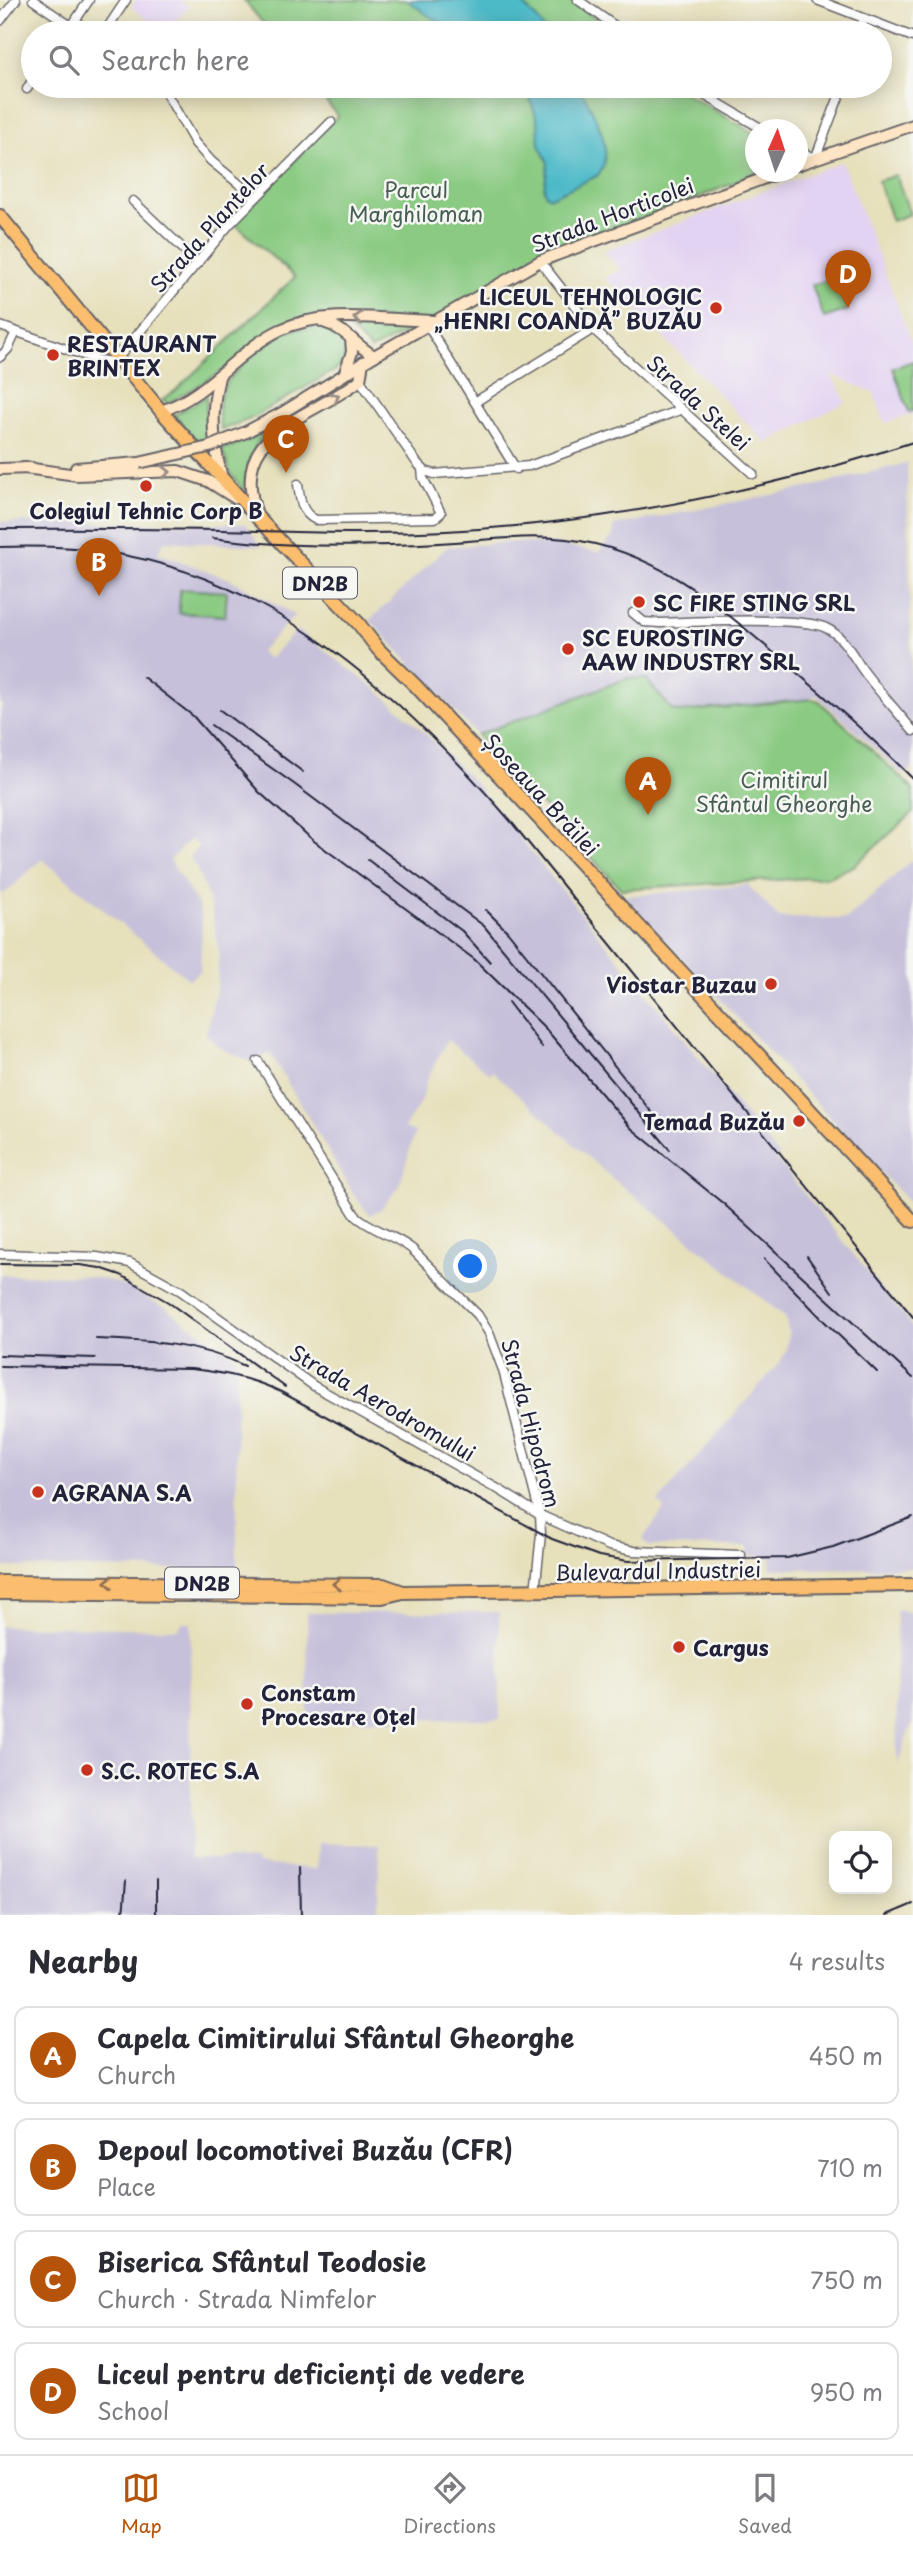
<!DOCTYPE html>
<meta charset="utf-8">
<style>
:root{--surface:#fff;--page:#f2f2f3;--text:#2b2b33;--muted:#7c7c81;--line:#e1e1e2;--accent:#b45309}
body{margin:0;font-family:"Playpen Sans",sans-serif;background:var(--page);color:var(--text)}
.controls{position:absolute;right:21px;bottom:21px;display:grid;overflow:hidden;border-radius:14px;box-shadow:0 4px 18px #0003}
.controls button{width:63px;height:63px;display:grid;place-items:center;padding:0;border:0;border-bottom:2px solid var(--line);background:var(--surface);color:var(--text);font:35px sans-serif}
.compass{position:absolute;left:745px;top:119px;width:63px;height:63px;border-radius:50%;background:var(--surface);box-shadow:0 4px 18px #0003;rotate:3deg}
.you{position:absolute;left:471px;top:1267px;width:24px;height:24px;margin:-18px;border:5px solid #fff;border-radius:50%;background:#1a73e8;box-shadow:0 0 0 10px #1a73e833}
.badge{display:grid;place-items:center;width:46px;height:46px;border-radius:50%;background:var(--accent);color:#fff;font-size:23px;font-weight:700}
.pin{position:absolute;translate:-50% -58px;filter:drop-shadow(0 2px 4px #0008)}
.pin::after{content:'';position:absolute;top:37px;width:24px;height:21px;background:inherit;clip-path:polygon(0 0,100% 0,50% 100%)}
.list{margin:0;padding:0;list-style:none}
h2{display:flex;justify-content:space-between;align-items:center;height:91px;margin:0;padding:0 28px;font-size:30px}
h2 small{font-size:23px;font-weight:400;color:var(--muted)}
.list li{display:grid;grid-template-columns:46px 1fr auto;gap:21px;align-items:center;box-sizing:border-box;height:98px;margin:0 14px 14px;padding:0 14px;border:2px solid var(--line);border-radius:14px}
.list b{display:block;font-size:26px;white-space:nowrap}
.list p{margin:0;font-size:23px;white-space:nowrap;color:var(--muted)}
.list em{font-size:23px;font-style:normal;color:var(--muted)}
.icon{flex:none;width:38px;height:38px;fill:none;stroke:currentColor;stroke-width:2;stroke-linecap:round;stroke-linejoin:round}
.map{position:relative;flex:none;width:913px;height:1915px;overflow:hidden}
.search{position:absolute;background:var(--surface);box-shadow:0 4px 18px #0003;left:21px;right:21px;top:21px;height:77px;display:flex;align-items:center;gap:18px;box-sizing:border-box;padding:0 24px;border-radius:38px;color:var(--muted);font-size:26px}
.sheet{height:539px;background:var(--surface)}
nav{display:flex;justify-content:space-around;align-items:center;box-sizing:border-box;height:98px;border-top:2px solid var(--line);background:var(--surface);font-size:19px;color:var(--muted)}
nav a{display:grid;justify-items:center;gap:4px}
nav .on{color:var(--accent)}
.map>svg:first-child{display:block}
</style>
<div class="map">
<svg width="913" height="1915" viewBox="0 0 913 1915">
<rect width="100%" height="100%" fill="#f6f6f2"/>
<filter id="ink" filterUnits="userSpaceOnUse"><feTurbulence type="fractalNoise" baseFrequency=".0143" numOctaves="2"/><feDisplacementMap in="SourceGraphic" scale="14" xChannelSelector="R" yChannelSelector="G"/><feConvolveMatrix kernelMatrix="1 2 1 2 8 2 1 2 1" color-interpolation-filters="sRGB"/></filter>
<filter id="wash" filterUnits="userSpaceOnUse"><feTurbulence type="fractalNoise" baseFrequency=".00686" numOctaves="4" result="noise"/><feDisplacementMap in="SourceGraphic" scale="28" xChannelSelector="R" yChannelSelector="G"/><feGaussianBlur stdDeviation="1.57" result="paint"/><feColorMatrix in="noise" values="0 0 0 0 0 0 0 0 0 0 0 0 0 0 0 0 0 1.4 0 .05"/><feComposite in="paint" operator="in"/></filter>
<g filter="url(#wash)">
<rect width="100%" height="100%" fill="#e6e0bb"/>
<g fill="#e3d3f2">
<polygon points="136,0 180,0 189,7 164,33 131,7"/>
<polygon points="842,162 913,345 913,414 885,423 874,393 831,374 846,402 766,443 606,278 621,270 604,251"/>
</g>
<g fill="#c6c0da">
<polygon points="907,463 913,767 904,775 816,695 806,700 679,712 672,711 646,679 636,678 628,678 477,735 370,620 447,547 512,542 554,544 599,552 613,536 614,526 806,488"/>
<polygon points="0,522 245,524 261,546 164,541 158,553 232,580 295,615 260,652 269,659 297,630 376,689 421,729 475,783 778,1155 776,1159 913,1328 913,1568 770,1569 771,1557 748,1556 748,1547 649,1546 642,1540 665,1508 658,1502 780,1362 786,1351 789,1333 785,1317 607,1174 492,1071 490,1074 447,1040 426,1082 422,1100 404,1128 415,1132 399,1187 382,1208 370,1215 356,1198 270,1053 253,1063 218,1047 206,1034 217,985 219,952 211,906 197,869 189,857 199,846 190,839 170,860 199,907 202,923 200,971 189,980 42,859 9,890 0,895 0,740 2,737 0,735 0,709 4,708 0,705"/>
<polygon points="913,859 913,1207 624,896 748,885 779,918 847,919"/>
<polygon points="0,1275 84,1276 116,1282 166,1308 236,1358 237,1570 0,1567"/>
<polygon points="896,1609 913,1613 913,1720 897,1766"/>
<polygon points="499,1612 500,1719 308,1720 307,1613"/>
<polygon points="183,1622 191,1622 190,1858 256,1860 256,1864 317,1869 318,1843 379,1845 378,1915 0,1915 0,1626 178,1629"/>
</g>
<g fill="#8aca82" stroke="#56765e" stroke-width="2">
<polygon points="244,0 568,0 605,24 616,33 271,33"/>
<polygon points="313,86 673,86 755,134 755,172 761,172 540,261 436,321 355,318 298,324 198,386 170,402 164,402 162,400 175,391 295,277 234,223 338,116"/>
<polygon points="896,175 910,214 892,221 878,181"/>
<polygon points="837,277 848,310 824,318 812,285"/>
<polygon points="342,321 407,325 409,328 405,333 371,350"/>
<path d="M323,326L343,333L349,346L344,359L337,369L250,419L221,430C218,418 218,404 222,392C230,372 270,338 291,331C301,328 312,327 323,326Z"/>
<polygon points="913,361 913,411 909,412 893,368"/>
<polygon points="207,396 205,420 206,440 198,443 174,415"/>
<polygon points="268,424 273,424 268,427 252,453 245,481 246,495 230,472 222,449 252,439"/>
<polygon points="180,589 227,592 225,616 179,613"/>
<polygon points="628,678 646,679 672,710 679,712 813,699 819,701 908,784 913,790 913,813 854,866 828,877 621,889 477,735"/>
</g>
<g fill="#4dbac8" stroke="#386e82" stroke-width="2">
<polygon points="407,0 519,0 537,19 547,33 459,33 429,16"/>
<path d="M527,86H578C591,106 619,154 597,176L551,197L546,195L544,190L548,163L539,145L538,122L527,90Z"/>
</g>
</g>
<g filter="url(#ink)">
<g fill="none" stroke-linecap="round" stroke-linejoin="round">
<g stroke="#676468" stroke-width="11">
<g id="minor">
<polyline points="33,0 81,33"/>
<polyline points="578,0 625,33"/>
<polyline points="817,0 913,37"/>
<polyline points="0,21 16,0"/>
<polyline points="67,33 89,0"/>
<polyline points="104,33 126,0"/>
<polyline points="859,33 864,19"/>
<polyline points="162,86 195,143 211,161 255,197"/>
<polyline points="689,86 764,130"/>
<polyline points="27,89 33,79"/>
<polyline points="797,149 815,159 843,86"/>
<polyline points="133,201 198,263"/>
<polyline points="540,261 593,329 753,474"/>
<polyline points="0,326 98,360 112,362 117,359 229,225 331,122"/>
<polyline points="428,326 516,469"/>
<polyline points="0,357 8,349 16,332"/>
<polyline points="360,380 417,463 425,471 434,474 529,466 680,410"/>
<polyline points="475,402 593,329"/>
<path d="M298,484C300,499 301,513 316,520L435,518L441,513L423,478L422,469"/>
<path d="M633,613L644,622L659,623C690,622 804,616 826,628C845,637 853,657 865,673C880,693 897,711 913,731"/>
<path d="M258,1061L355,1215C371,1230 394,1235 412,1249L478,1315L489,1333L503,1370L540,1515L541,1534L535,1592"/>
<polyline points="0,1254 97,1257 130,1263 181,1291 314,1386 498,1489 540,1515 609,1546 634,1551 741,1555"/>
</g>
</g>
<g stroke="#676468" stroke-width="14">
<g id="secondary">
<polyline points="797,165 913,125"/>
<path d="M323,322C345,328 355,345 374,356"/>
<polyline points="345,372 352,352 351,338"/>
<path d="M219,377C210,413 213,443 222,478"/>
<path d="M161,411C210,395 236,351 280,330C326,308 384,320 433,321"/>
<polyline points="246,432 282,413 374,356 540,261 781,172"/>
<polyline points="25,468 77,475 178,471 208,481 235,498"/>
<polyline points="76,468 139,463"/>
<polyline points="0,469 32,468"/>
<path d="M258,517C225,431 308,421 360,380L363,362"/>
</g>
</g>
<g stroke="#676468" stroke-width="16">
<g id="primary">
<polyline points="0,216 161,411 259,519 359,624 378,649 416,686 913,1221"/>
<polyline points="0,1582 383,1585 403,1592"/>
<polyline points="0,1593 382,1597 403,1592 913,1585"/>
</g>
</g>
<use href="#minor" stroke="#fff" stroke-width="8"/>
<use href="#secondary" stroke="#fde5c5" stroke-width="10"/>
<use href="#primary" stroke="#fbbd6e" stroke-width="12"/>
<g stroke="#22223b" stroke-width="2">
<path d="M0,529C74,528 149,529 223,530C297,532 371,535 446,531C605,523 761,492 913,442"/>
<path d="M212,538C286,548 364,547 439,543C482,541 524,534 566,539C660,549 727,613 796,672C836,706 876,741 913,779"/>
<path d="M0,547C35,546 71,546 106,552C276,577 405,699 513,824L913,1317"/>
<polyline points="143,677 193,716 259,792 314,841 474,959 544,1027 631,1128 725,1205 913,1378"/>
<polyline points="220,710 303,772"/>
<polyline points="211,725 294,784 484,926 670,1150"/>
<polyline points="368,860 462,931 490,962"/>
<polyline points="486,910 508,932 653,1114"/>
<polyline points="508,1002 542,1047"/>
<polyline points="807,1256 832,1292"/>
<polyline points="764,1259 827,1324 877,1372"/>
<polyline points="0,1264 80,1265 100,1268 121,1275 168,1302 285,1387"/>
<path d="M96,1339C149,1341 197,1343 245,1366"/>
<polyline points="0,1355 95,1358"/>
<path d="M0,1366L191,1369C223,1372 252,1378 281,1392L552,1539L599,1556L628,1561L787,1558L833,1547L913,1517"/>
<polyline points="300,1868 301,1915"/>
<polyline points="123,1915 126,1881"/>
<polyline points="156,1915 156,1881"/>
<polyline points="887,1915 913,1904"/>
</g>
<g stroke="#676468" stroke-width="14" stroke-linecap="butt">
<polyline id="secondary-bridge" points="139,463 209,447 246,432"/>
</g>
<use href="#secondary-bridge" stroke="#fde5c5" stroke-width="10"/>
</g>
<defs><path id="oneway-chevron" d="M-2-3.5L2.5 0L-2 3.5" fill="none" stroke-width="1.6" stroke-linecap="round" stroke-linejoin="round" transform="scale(1.75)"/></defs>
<g stroke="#9a8d87">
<use href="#oneway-chevron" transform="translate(358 318) rotate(-178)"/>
<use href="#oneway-chevron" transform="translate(335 397) rotate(-30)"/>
<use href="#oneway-chevron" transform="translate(166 472) rotate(-1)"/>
</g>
<g stroke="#8e7054">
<use href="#oneway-chevron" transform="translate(109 1582) rotate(-180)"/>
<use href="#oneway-chevron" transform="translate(337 1584) rotate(-179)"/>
</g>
</g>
<g fill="#c8321e" stroke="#f6f6f2" stroke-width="2.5">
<circle cx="716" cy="308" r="7"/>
<circle cx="53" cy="355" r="7"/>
<circle cx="146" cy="486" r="7"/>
<circle cx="639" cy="602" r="7"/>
<circle cx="568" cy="649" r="7"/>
<circle cx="771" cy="984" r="7"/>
<circle cx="799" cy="1121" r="7"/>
<circle cx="38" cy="1492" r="7"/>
<circle cx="679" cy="1647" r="7"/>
<circle cx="247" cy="1704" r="7"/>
<circle cx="87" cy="1770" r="7"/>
</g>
<g text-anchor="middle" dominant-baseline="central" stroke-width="5" stroke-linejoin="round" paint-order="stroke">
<g fill="#f6f6f2" stroke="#626272" stroke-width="2">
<rect x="283" y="567.5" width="74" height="31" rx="5"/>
<rect x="165" y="1567.5" width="74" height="31" rx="5"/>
</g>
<g font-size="19" font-weight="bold" fill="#22223b">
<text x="320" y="583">DN2B</text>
<text x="202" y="1583">DN2B</text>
</g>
<g font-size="21" fill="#465d54" stroke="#f6f6f2">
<text x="416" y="189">Parcul<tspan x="416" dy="24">Marghiloman</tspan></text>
<text x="784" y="779">Cimitirul<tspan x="784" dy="24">Sfântul Gheorghe</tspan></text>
</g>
<g font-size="21" fill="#22223b" stroke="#f6f6f2">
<text transform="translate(612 214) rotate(-21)">Strada Horticolei</text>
<text transform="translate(209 227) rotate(-48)">Strada Plantelor</text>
<text transform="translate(699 402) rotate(42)">Strada Stelei</text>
<text transform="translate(542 794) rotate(47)">Șoseaua Brăilei</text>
<text transform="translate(383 1402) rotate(30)">Strada Aerodromului</text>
<text transform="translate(532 1423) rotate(75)">Strada Hipodrom</text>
<text transform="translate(658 1570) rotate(-1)">Bulevardul Industriei</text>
</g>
<g font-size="21" font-weight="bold" fill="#22223b" stroke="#f6f6f2" text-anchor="start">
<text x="702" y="296" text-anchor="end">LICEUL TEHNOLOGIC<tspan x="702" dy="24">„HENRI COANDĂ” BUZĂU</tspan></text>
<text x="67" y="343">RESTAURANT<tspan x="67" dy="24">BRINTEX</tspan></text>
<text x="146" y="510" text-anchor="middle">Colegiul Tehnic Corp B</text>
<text x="653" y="602">SC FIRE STING SRL</text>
<text x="582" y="637">SC EUROSTING<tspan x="582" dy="24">AAW INDUSTRY SRL</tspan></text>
<text x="757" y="984" text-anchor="end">Viostar Buzau</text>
<text x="785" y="1121" text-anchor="end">Temad Buzău</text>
<text x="52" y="1492">AGRANA S.A</text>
<text x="693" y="1647">Cargus</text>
<text x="261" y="1692">Constam<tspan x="261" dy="24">Procesare Oțel</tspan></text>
<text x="101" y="1770">S.C. ROTEC S.A</text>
</g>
</g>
</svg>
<div class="controls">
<button><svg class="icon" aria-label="locate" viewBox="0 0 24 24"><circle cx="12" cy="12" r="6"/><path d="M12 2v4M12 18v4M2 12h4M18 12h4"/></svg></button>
</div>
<svg class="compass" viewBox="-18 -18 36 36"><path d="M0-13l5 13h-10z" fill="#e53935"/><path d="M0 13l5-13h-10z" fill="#7c7c81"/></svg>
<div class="you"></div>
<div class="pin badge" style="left:648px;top:815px">A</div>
<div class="pin badge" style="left:99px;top:596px">B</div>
<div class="pin badge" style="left:286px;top:473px">C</div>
<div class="pin badge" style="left:848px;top:308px">D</div>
<div class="search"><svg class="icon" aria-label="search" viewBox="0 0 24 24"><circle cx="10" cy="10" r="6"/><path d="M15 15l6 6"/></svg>Search here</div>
</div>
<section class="sheet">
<h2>Nearby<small>4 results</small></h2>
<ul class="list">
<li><span class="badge">A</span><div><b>Capela Cimitirului Sfântul Gheorghe</b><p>Church</p></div><em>450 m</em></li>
<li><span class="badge">B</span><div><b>Depoul locomotivei Buzău (CFR)</b><p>Place</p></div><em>710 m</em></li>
<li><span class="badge">C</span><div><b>Biserica Sfântul Teodosie</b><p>Church · Strada Nimfelor</p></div><em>750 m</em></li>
<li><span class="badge">D</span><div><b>Liceul pentru deficienți de vedere</b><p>School</p></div><em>950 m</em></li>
</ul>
</section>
<nav>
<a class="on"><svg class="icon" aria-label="map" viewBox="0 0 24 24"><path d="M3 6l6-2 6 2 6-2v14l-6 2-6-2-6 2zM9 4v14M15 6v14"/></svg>Map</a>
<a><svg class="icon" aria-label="directions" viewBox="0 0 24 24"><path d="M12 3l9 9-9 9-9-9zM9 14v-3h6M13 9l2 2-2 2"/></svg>Directions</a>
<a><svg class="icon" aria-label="saved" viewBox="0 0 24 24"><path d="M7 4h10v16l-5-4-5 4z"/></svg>Saved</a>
</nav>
